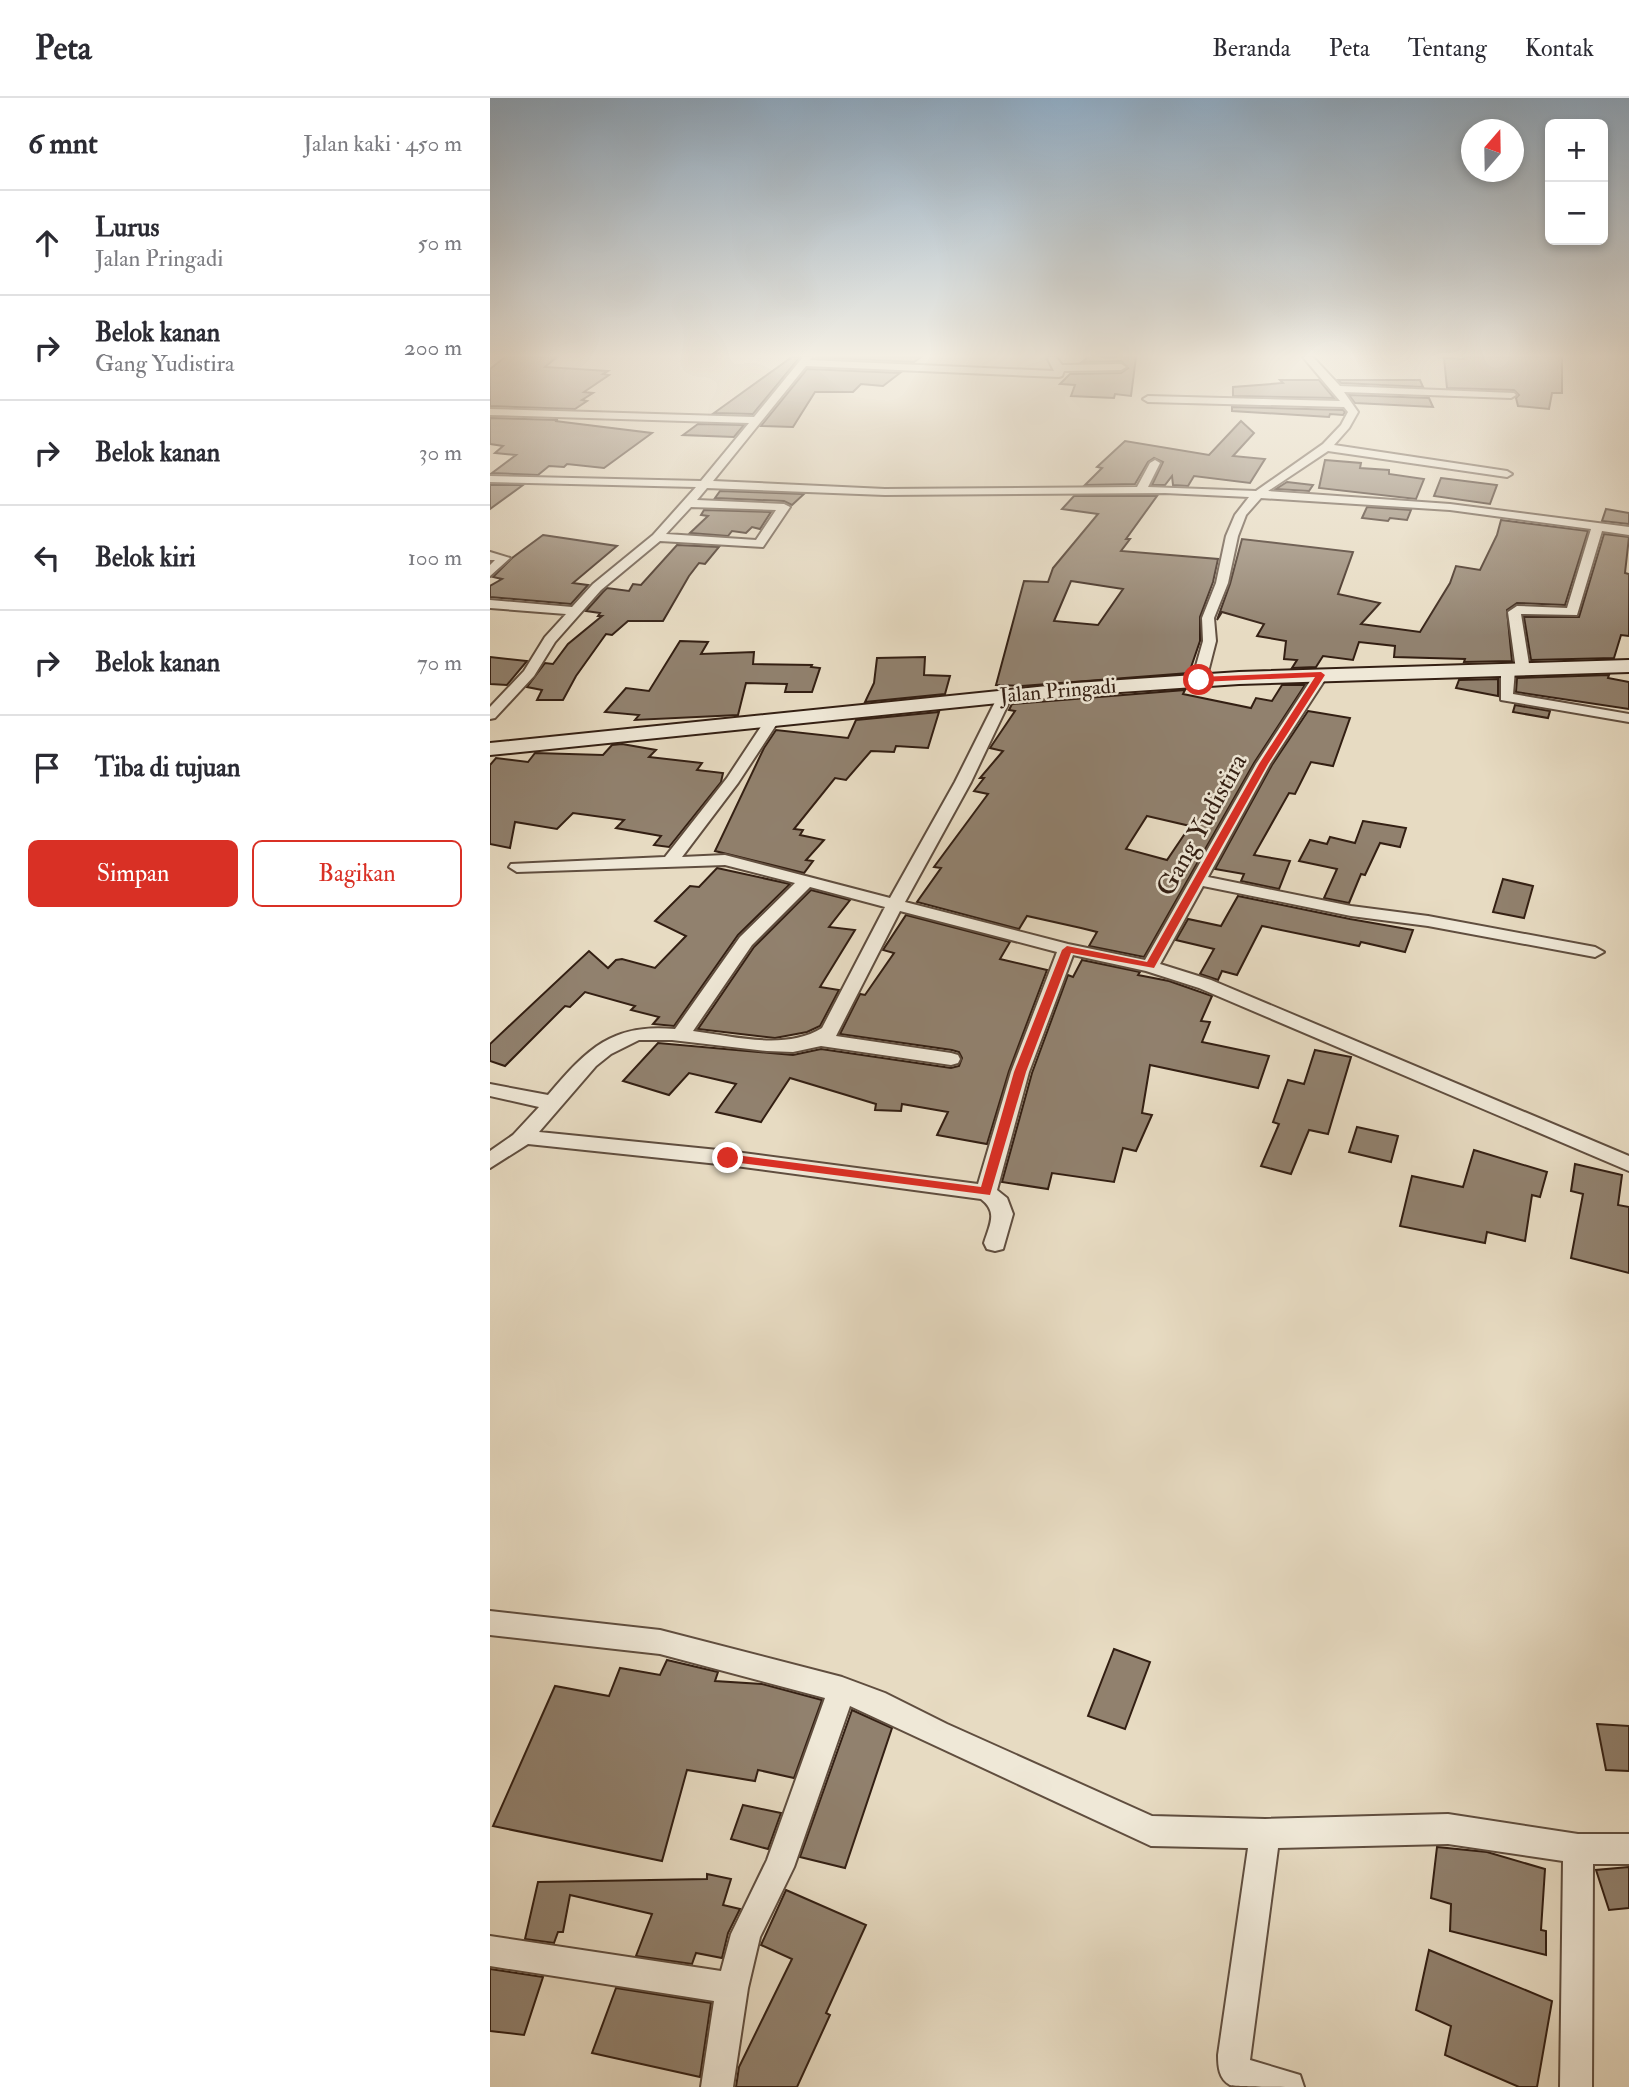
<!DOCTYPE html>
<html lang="id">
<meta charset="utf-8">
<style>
:root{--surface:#fff;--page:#f7f7f7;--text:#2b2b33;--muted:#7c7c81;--line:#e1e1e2;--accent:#d93025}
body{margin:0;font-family:"IM FELL Double Pica",serif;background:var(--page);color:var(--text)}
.controls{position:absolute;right:21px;top:21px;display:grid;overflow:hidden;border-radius:10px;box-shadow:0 4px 10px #0003}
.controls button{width:63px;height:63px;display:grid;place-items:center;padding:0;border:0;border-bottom:2px solid var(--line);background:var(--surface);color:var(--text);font:35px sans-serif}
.compass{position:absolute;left:971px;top:21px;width:63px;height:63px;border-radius:50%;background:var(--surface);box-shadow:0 4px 10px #0003;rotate:20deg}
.stop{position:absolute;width:21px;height:21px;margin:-16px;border:5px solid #d93025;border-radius:50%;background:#fff}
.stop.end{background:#d93025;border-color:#fff;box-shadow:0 2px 7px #0008}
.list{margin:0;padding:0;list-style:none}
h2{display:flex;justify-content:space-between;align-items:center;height:91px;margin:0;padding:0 28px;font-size:30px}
h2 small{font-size:23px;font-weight:400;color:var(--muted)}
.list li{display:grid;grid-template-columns:46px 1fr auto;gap:21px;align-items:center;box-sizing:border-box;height:105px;padding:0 28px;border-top:2px solid var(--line)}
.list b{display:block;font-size:26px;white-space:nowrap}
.list p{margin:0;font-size:23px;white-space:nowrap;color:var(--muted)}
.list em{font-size:23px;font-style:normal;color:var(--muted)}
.actions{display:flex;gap:14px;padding:21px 28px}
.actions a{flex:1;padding:16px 0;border:2px solid var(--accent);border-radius:10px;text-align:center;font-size:24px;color:var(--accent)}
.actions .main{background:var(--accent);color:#fff}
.icon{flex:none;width:38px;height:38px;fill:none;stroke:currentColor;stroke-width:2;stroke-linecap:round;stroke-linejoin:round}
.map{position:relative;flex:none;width:1139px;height:1989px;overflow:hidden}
header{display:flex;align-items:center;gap:42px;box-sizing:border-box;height:98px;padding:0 35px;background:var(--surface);border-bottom:2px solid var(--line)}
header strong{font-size:33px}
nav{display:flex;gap:38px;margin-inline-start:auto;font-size:24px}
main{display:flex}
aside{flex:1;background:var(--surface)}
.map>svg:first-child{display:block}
</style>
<header>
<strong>Peta</strong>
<nav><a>Beranda</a><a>Peta</a><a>Tentang</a><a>Kontak</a></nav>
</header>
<main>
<aside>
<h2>6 mnt<small>Jalan kaki · 450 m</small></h2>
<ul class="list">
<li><svg class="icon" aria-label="ahead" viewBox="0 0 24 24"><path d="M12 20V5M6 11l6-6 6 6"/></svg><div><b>Lurus</b><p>Jalan Pringadi</p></div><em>50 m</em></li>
<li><svg class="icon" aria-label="right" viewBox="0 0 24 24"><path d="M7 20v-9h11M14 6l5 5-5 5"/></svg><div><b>Belok kanan</b><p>Gang Yudistira</p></div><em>200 m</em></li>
<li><svg class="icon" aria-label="right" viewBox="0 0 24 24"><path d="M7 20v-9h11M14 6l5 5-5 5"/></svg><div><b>Belok kanan</b></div><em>30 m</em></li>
<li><svg class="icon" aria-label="left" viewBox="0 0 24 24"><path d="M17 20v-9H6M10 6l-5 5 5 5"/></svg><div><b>Belok kiri</b></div><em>100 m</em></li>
<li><svg class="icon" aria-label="right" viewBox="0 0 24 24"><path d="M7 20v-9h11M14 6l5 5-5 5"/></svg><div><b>Belok kanan</b></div><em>70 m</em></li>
<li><svg class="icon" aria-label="arrive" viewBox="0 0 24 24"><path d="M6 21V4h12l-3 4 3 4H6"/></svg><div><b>Tiba di tujuan</b></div></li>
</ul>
<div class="actions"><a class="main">Simpan</a><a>Bagikan</a></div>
</aside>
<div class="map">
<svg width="1139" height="1989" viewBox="0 0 1139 1989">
<rect width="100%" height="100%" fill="#e7dbc2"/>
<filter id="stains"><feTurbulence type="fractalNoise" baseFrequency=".00286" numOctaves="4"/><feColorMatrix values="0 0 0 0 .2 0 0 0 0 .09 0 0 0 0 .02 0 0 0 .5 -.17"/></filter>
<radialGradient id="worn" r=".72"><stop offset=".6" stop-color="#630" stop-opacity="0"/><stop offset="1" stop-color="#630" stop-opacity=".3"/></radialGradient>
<g fill="#91816e" stroke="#331f13" stroke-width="2" fill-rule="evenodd">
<polygon points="15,259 67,259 55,269 118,273 113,276 119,277 94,294 103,295 92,302 97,303 85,311 0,308 0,271"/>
<polygon points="302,259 310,259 263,316 224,315"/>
<polygon points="325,259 431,259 424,264"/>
<polygon points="598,259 646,259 641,298 625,296 624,300 581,298 585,287 570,286 580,276 631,275 638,270 631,263 592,264"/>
<polygon points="973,259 1072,259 1072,295 1062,295 1059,311 1028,308 1026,300 1029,297 1024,292 957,290 954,260 974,261"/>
<polygon points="317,271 410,275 393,288 371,286 363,294 325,294 303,329 271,328"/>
<polygon points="790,282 829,282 844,300 743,298 743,289 793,285"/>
<polygon points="848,282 930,282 933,289 851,285"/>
<polygon points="859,297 939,300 943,309 865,305"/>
<polygon points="742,309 853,312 855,314 853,317 840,316 839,319 742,313"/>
<polygon points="0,320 68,322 65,323 162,335 114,370 77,366 74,369 59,368 48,377 2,375 26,357 5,355 13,348 0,346"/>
<polygon points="751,323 764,335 743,358 775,361 760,385 704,378 698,388 683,387 682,378 675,387 662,387 673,364 664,360 658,364 645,386 595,387 612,370 607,369 635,343 719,357"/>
<polygon points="208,326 254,327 244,339 193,337"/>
<polygon points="835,362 871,365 870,370 899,372 899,376 934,381 926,401 829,390"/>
<polygon points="951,380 1007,387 1000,406 944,398"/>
<polygon points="797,384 823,387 819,393 786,391"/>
<polygon points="0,387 33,387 0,411"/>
<polygon points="230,393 314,396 302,407 294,403 225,400"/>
<path d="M584,398H667L636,441H640L631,453L728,461L723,484L710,519V543L699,575L532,588L506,587L534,483L558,484L563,470L608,416L572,411ZM581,483L633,491L608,527L564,523Z"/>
<polygon points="877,409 921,412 917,422 900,420 898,423 872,420"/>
<polygon points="1116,411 1139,415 1139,426 1112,423"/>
<polygon points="214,412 281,414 270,431 262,429 256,435 242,433 238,438 200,435 218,418 211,417"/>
<polygon points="1011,422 1098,433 1075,507 1027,505 1017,512 1022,563 974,564 975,561 904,559 905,548 869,544 863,562 833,558 826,569 802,570 807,562 794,561 796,543 767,538 774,526 732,514 727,522 740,486 752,441 863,454 848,496 890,505 871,526 930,534 960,485 966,468 990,472 1007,437"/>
<polygon points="1114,436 1139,439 1135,475 1139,476 1139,538 1131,537 1124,560 1041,562 1034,519 1089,519"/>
<polygon points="53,437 127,448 83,485 98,487 81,506 0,499 0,488 12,481 3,479 22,460"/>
<polygon points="187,447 229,449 215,466 209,465 199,478 173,523 138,523 122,537 116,536 86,578 73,602 47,602 52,592 37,589 55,565 63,566 78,546 112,518 108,518 110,515 96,513 113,494 117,490 139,493 143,486 151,487"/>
<polygon points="190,543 218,544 211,556 264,554 263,566 322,567 321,569 330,570 322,594 295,594 297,586 256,585 248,617 145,622 149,617 115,614 136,590 159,593"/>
<polygon points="0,559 37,563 17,587 0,586"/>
<polygon points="435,559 434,577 460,578 455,596 375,604 384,585 387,560"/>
<polygon points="1119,577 1118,580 1139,584 1139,611 1026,594 1027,580"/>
<polygon points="1008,581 1008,598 966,590 969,582"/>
<path d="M792,587H815L764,665L654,859L599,848L607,834L591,830L537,818L529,831L427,804L451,770L444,769L498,696L484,693L494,680H490L513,653L500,650L525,613L519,612L522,606L695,592L693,596L761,610L766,600L782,603ZM657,718L700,728L677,762L636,751Z"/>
<polygon points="1025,607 1060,613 1058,620 1023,614"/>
<polygon points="818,613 860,620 843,668 821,664 805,696 799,695 764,757 800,763 789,791 751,783 754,776 725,771 782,667"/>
<polygon points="449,614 438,650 406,648 404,654 381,653 356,682 345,680 304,731 313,732 310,737 334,742 316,762 323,763 314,775 225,753 274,650 286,632 358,640 366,622"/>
<polygon points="132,646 166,652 159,659 212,665 207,672 233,675 231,684 179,749 164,747 171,738 126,730 134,722 83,715 67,731 25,724 20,750 0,746 0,667 6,660 38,664 45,655 113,657 122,647"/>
<polygon points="873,723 916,730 910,749 890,745 875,777 871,776 859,805 834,800 847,771 809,763 820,742 837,746 840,739 865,745"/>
<polygon points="227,770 300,786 248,837 184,928 163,926 169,919 141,912 145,908 95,894 80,909 75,908 15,968 0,963 0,946 99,853 118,870 126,862 132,861 165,870 196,838 165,823 200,788 209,789"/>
<polygon points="1013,781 1043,788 1034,820 1003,814"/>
<polygon points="321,792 360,802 339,829 365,832 330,889 349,892 330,928 317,934 285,940 208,931 264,849"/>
<polygon points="748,798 860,821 923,832 915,854 871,844 869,848 772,828 747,877 732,873 728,882 710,876 724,851 686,842 698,821 731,828"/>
<polygon points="416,817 520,844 510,861 557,872 519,973 497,1046 447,1037 458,1014 412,1006 411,1013 385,1012 386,1006 300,980 271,1024 226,1014 246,986 199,975 179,997 133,983 168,945 303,957 331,951 461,970 469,968 472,960 469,954 462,952 350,936 370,896 375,897 404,855 393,852"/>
<polygon points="592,862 650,874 648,877 679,883 722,898 711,923 720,924 712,944 779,958 768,990 660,967 652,1015 662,1017 646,1053 633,1050 624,1084 562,1075 558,1091 512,1084 542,975 578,877 583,879"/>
<polygon points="825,952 861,959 838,1036 819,1032 801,1076 771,1068 789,1026 783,1024 798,982 814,986"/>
<polygon points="867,1029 908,1038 901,1064 859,1054"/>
<polygon points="984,1052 1057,1074 1050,1099 1042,1097 1035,1143 997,1134 995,1145 910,1128 922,1078 973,1089"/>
<polygon points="1085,1066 1132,1077 1128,1107 1139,1109 1139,1175 1081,1160 1093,1096 1081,1093"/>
<polygon points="624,1551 660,1564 635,1631 598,1618"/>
<polygon points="177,1562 228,1574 225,1583 272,1586 332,1602 304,1680 268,1672 265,1683 197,1672 172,1763 3,1728 65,1588 119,1598 130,1570 170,1577"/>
<polygon points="362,1612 402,1630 355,1770 310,1759"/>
<polygon points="1107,1626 1139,1628 1139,1673 1116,1672"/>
<polygon points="253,1707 291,1715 278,1751 241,1741"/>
<polygon points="947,1749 997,1754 1055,1771 1051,1832 1056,1833 1056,1857 960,1833 961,1806 941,1800"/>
<polygon points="1139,1769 1139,1810 1119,1812 1106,1772"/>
<polygon points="217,1776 241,1781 233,1807 250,1811 238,1835 232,1860 206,1855 202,1866 146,1858 162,1816 80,1797 73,1834 68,1834 64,1845 35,1841 48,1784 217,1781"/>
<polygon points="296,1792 376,1827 336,1915 340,1917 307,1989 246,1989 249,1969 302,1861 271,1847"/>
<polygon points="939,1852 1062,1903 1047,1989 1029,1989 955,1957 961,1928 926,1912"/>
<polygon points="0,1871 53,1879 34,1937 0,1933"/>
<polygon points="126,1890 221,1905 210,1979 102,1955"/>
</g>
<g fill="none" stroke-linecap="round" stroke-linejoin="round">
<g stroke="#604e3f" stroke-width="4">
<g id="street">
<path d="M313,259H322L320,262L564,273L557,259H566L572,267L631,266L636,269L631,272L574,273L572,278L569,279L316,268L223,383L395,391L647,389L660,365L665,362L670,365L658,389L766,393L833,346L851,327L858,314L854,309L658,304L653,301L658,298L850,303L813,259H823L850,288L1024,295L1026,297L1021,300L854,294L868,314L859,330L844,347L1017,373L1022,376L1017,379L838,353L778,393L960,406L1139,429V437L1112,433L1087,517L1031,516L1040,572L1033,576L1026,572L1018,514L1027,508L1077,510L1101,431L960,412L771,400L756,417L748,438L738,485L724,520L726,543L716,582L709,586L702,582L713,543L712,520L726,485L736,438L745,417L759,399L675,395L395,397L217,390L207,402L294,406L300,409L273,449L170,443L111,492L65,544L44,578L5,620L0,621V609L34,573L55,539L76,516L0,510V502L82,509L103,486L163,437L206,389L0,384V378L211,383L259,325L0,317V311L264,319ZM201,409L286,412L266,442L176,436Z"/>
<polygon points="0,454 20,460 0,478 0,467 5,462 0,462"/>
<polygon points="1018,568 1025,572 1023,596 1139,616 1139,624 1011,602 1011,572"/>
<path d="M831,573L838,577L780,666L718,779L861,808L938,818L1105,849L1114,854L1105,859L938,828L861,818L713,788L670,866L721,882L1139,1058V1073L709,890L656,873L583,857L539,974L507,1092L517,1100L523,1116L513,1151L505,1153L497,1151L494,1145C500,1126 508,1114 491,1101L238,1067L38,1046L0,1070V1053L23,1037L49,1009L0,998V986L58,997C97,951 122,925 185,931L250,839L305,785L235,767L27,774L19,769L21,766L175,759L237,680L278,618L283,617L290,621L248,685L192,759L235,757L400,800L465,684L508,598L515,594L522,598L481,684L415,804L578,846L655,862L766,666L826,574ZM320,789L395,809L332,930C295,953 243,938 203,933L262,847ZM410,813L567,854L521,974L488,1086L238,1053L49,1034L106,968L121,956L149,942H182L277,953L303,954L331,948L461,967L468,965L470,961L468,957L461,955L346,938Z"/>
<path d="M0,1513L170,1532L352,1579L395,1595L457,1626L662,1718L775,1721L958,1716L1088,1736H1139V1766H1103L1102,1989H1070L1073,1763L958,1746L788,1750L760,1962L810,1977L814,1989C801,1989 748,1989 740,1987C729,1981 728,1969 728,1957L758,1750L661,1748L360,1608L304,1769L270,1839L258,1890L243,1989H211L224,1903L0,1868V1838L231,1873L241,1836L277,1762L335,1600L170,1556L0,1537Z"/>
</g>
</g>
<g stroke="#331f13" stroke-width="4">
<polygon id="secondary" points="1139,562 1139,574 749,586 586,597 0,657 0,645 586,585 749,574"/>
</g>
<use href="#street" fill="#efe8d7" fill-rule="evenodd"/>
<use href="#secondary" fill="#efe8d7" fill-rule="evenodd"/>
</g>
<linearGradient id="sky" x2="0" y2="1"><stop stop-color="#8faac1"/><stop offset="0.48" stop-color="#f4efe4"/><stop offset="1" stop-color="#f4efe4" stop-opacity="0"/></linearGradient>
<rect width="1139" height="537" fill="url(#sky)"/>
<polygon fill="#d93025" points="831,574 835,577 778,666 664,870 581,855 536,974 500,1097 234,1063 234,1057 238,1056 491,1089 524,974 572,852 577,848 657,864 769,666 825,579 709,584 705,582 709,579"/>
<g text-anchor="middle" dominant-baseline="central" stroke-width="5" stroke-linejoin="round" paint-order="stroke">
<g font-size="21" fill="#331f13" stroke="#efe8d7">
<text transform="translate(568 593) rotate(-5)">Jalan Pringadi</text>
</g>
<g font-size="26" fill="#331f13" stroke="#efe8d7">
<text transform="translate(712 727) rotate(-61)">Gang Yudistira</text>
</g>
</g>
<rect width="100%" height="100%" filter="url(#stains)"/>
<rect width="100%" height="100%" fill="url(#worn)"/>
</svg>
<div class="controls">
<button>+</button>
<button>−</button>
</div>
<svg class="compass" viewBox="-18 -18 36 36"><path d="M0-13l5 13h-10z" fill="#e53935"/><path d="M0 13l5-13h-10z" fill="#7c7c81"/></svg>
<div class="stop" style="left:709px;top:582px"></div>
<div class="stop end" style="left:238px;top:1060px"></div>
</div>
</main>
